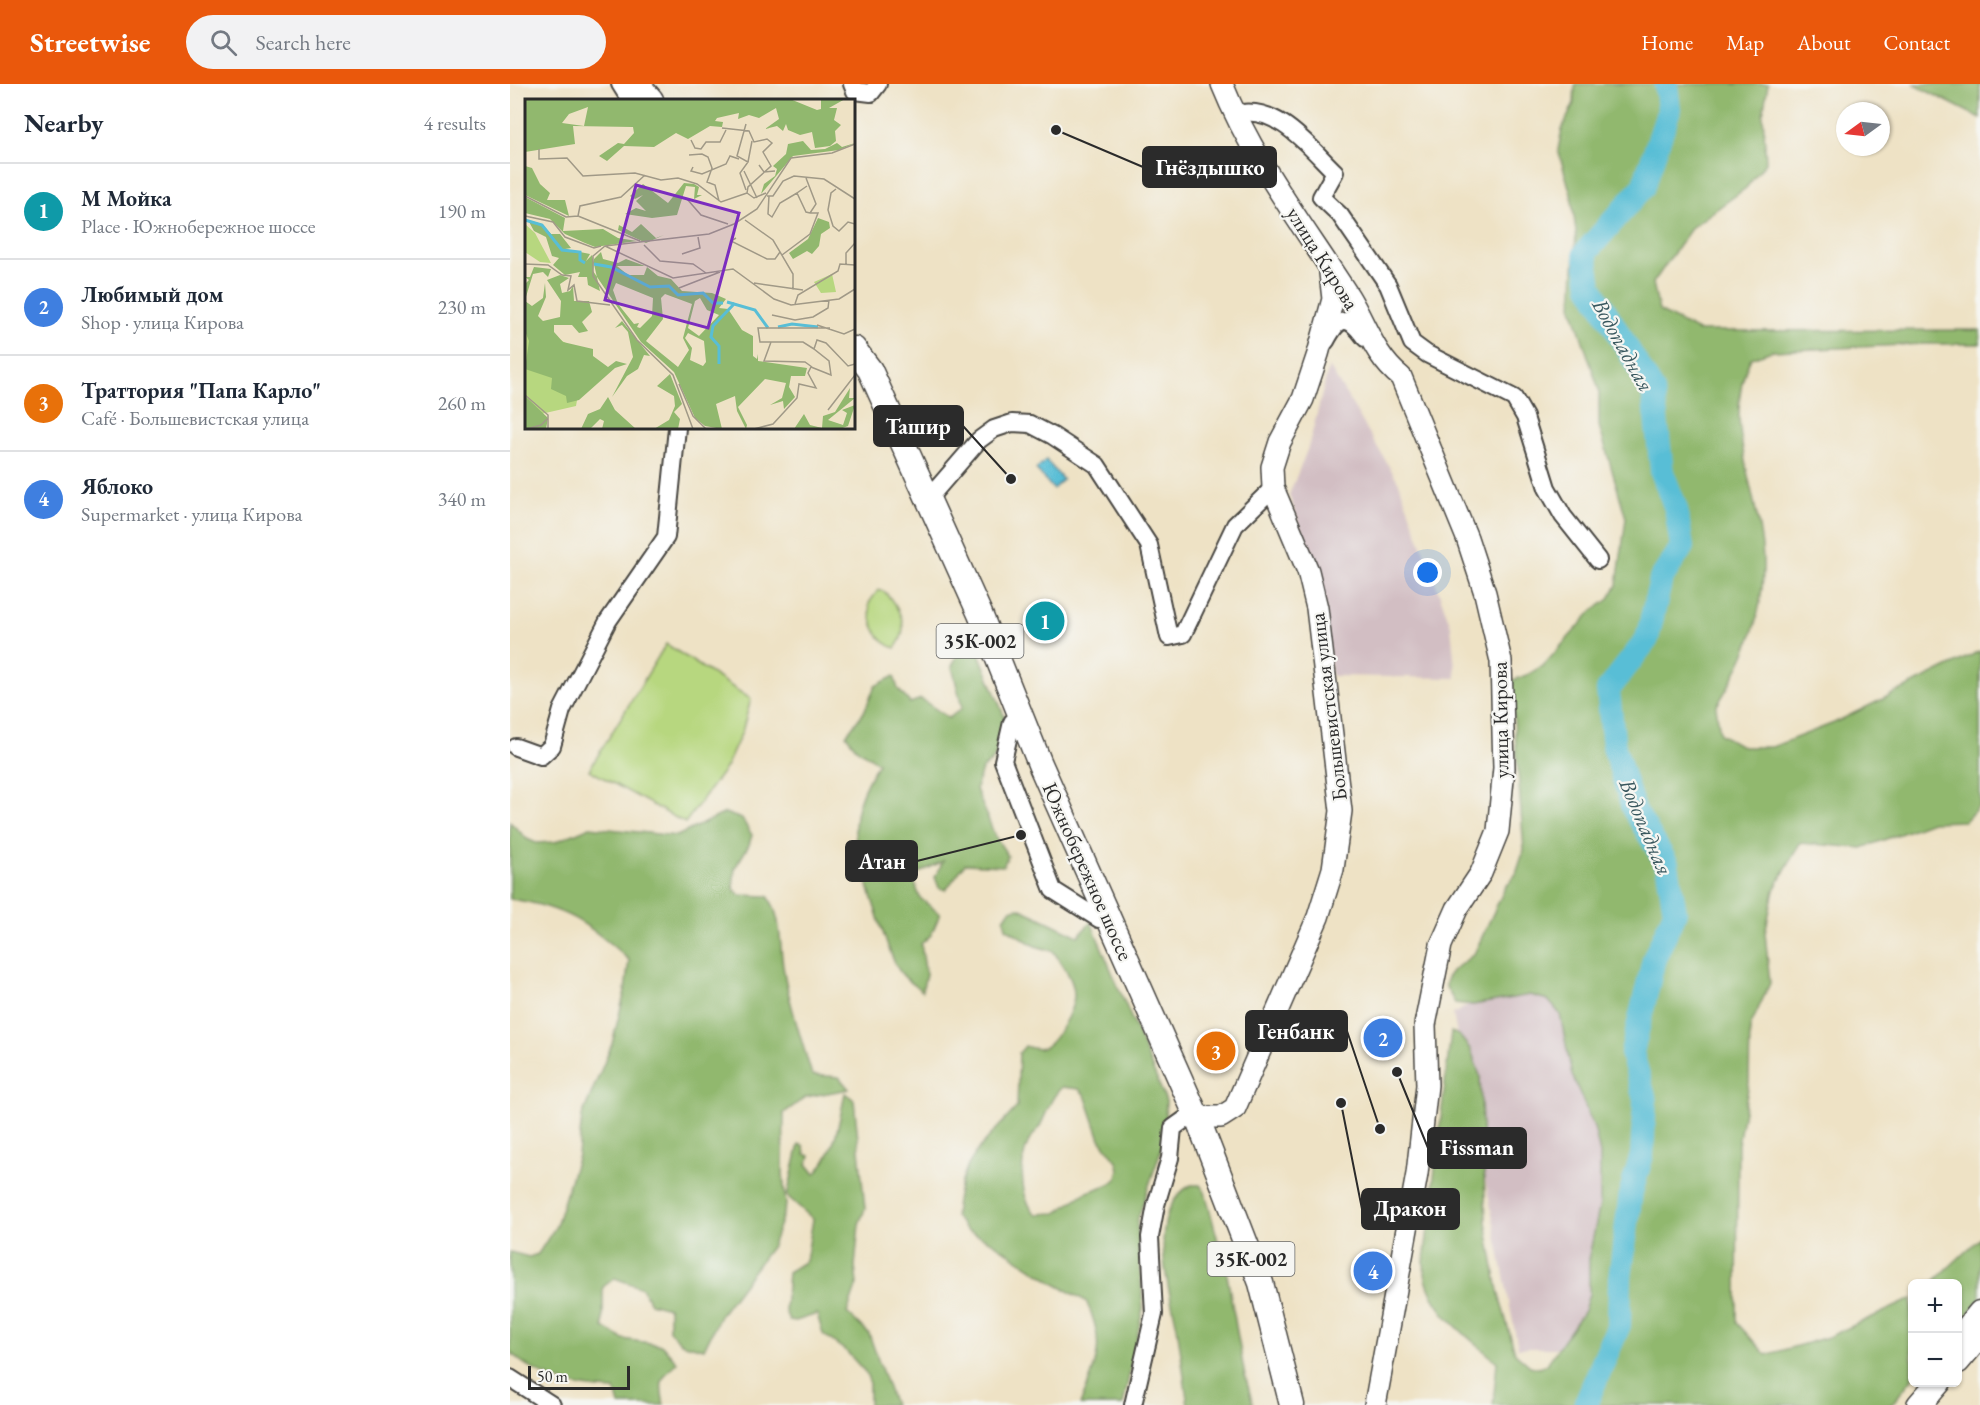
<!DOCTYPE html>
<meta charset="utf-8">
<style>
:root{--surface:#fff;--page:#f2f2f3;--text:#1f2937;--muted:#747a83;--line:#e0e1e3;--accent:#ea580c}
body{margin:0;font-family:"EB Garamond",serif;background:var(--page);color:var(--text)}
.controls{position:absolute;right:18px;bottom:18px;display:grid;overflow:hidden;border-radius:9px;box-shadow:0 2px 4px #0004}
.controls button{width:54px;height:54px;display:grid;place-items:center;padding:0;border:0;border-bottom:2px solid var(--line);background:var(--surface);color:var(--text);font:30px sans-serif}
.compass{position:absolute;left:1326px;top:18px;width:54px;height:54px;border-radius:50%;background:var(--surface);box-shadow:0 2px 4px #0004;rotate:255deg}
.scale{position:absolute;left:18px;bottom:15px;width:102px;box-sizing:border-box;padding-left:6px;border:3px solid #2b2b2b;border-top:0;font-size:16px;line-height:21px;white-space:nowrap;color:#2b2b2b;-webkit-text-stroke:4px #f6f6f2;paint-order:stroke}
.you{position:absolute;left:918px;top:489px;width:21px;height:21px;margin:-15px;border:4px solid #fff;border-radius:50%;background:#1a73e8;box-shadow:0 0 0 9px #1a73e833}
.badge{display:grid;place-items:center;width:39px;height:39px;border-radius:50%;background:var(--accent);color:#fff;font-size:20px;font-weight:700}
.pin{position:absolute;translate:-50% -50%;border:3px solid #fff;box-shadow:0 2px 6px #0006}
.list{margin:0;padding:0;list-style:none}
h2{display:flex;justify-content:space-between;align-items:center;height:78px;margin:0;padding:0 24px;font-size:26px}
h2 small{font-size:20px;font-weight:400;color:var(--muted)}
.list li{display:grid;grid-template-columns:39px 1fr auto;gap:18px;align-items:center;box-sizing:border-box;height:96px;padding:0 24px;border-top:2px solid var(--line)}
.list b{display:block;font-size:22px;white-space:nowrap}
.list p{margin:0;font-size:20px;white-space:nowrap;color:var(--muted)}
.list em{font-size:20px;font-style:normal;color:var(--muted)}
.icon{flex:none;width:33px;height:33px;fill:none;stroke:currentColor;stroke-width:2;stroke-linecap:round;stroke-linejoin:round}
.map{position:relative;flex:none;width:1470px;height:1321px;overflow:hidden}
header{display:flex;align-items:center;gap:36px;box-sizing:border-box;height:84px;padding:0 30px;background:var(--accent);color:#fff}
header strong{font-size:28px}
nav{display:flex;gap:33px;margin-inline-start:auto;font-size:21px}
.search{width:420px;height:54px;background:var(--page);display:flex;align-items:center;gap:15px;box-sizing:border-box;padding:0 21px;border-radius:33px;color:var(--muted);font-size:22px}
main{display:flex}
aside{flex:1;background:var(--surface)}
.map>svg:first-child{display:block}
</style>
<header>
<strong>Streetwise</strong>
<div class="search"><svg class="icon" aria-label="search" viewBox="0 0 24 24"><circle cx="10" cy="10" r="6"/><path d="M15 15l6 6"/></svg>Search here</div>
<nav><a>Home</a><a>Map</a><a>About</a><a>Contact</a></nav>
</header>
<main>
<aside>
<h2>Nearby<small>4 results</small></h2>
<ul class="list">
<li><span class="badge" style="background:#0f9aa8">1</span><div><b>М Мойка</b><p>Place · Южнобережное шоссе</p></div><em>190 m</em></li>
<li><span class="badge" style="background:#3f7fe0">2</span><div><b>Любимый дом</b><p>Shop · улица Кирова</p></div><em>230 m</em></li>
<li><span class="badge" style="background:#e8710a">3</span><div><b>Траттория &quot;Папа Карло&quot;</b><p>Café · Большевистская улица</p></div><em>260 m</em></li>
<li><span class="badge" style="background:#3f7fe0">4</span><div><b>Яблоко</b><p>Supermarket · улица Кирова</p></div><em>340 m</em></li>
</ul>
</aside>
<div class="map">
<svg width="1470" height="1321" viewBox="0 0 1470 1321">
<rect width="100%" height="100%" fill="#f6f6f2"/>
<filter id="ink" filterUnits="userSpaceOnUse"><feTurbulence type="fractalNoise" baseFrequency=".0167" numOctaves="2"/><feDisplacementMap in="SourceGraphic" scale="12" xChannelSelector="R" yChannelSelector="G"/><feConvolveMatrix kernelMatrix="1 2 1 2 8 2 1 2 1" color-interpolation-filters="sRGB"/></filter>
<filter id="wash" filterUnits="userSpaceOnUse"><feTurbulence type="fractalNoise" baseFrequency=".008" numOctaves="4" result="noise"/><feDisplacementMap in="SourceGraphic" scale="24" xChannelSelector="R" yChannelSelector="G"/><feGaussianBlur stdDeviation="1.35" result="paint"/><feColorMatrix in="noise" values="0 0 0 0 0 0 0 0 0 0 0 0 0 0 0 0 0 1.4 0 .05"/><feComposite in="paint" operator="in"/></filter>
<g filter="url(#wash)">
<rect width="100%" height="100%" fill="#eee2c5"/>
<g fill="#d2bec3">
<polygon points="819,282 889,399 941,542 946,594 822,592 809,499 779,411 799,361"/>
<polygon points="1054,867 1104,1111 1069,1264 1008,1264 943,930"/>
</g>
<g fill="#b7d77f" stroke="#718155" stroke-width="1.5">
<path d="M368,506L375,508C390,525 401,544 385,564C365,557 360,538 359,519Z"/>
<polygon points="156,560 241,615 232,648 216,683 175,739 79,686"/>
</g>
<g fill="#91b86e" stroke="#5e724c" stroke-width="1.5" fill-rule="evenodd">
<path d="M1065,0H1258L1253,31L1256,78L1236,104L1182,143L1143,199L1149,227L1188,247L1470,246V260H1414L1262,267L1241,274C1209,336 1251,411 1253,477C1255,531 1234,579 1206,623L1210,650L1233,663H1262L1324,639L1470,567V721L1455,737L1422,738L1352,764L1290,759L1264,806L1255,849L1260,899L1240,943L1239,999L1228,1060L1227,1239L1256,1271L1318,1253L1402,1215V1295L1381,1321H983L987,1278C955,1250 915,1224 914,1179L941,948L949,951L961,966L970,992L976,1138L988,1207L1005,1269L1020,1282L1029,1284L1037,1280L1074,1227L1079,1210V1173L1090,1120V1070L1084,1043L1062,991L1050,930L1038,916L1020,911L963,921L945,919L936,903L937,894L942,887L964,870L995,804L1006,790L1014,766L1001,597L1019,590L1034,581L1083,526L1098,516L1107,501L1116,434L1089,342V306L1062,224L1066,148L1061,110L1048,66L1052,45L1064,19Z"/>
<polygon points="1404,0 1470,0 1470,34 1407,2"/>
<path d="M454,558L466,562L497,639L491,661L482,677L472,685L466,705L485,752L498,772L493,782L455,780L436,806L429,804L425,793L433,777L409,789L401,788L410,814L430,830L421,851L411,860L416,891L412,907C405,901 396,896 391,889C379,876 346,767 345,748C344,722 355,701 368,679L346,664L336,651L354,628L365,602L384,592L388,605L400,619L411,615L439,634L452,624L442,582Z"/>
<path d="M215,729L232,735L242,751L239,761L225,784L223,804L230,811L258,812C273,835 269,863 274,888C280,923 292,957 302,991L329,993L339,1005L296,1013L274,1029L273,1089L276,1122L262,1162L211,1230L194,1265L171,1259L159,1246V1224L140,1219L132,1204L105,1194L93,1203V1243L113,1255L152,1261L167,1278C150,1295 149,1297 154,1321H109L105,1306C67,1305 29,1296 0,1268V1168L19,1173L28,1170L46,1142L68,1071L72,1032L102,960L115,907L119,876C78,839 55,823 0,815V738L17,755L26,759L45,758L80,743L167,752Z"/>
<path d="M509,824L568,852L581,838L656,1017L654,1057L627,1137L633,1224L613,1321H570C586,1279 597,1261 576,1217L545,1200L482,1158L456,1146L445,1132C450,1075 471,1063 507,1023L509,969L515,962C521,964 527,966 533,964C546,959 563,926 564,913C565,896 552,880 543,867L525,862L496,844L494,835L500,826ZM552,1003L569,1005L575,1011L590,1055L607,1077L609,1085L607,1094L600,1100L575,1109L546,1129L526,1130C510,1115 509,1079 518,1059C521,1052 528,1047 531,1040C538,1026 541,1013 552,1003Z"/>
<path d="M335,1009L344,1016L355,1125L349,1140L345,1182L347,1200L337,1229L359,1250L384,1321H359V1297L356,1289L337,1268L313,1250L307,1230L286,1237L279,1236L275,1227L278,1188L296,1177L303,1135L277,1112L289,1060L294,1062L295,1070L300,1072L297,1080L305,1090C326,1068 329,1037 335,1009Z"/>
<path d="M681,1101H690L695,1108L717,1191L734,1287L743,1321H678C674,1295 671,1269 667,1243C659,1202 634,1128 681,1101Z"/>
<polygon points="1470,1154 1470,1215 1448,1242 1448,1200 1421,1200"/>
</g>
<polygon fill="#58bed6" stroke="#427480" stroke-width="1.5" points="536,376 553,396 543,405 526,385"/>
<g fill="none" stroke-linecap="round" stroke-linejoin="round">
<polyline stroke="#58bed6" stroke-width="24" points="1075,1321 1109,1241 1110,1194 1121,1108 1132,1071 1135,1016 1122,969 1144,875 1165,828 1157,780 1123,724 1104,663 1098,606 1137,555 1151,495 1172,463 1166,425 1152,388 1143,307 1080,202 1075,169 1133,103 1159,26 1156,0"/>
</g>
</g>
<g filter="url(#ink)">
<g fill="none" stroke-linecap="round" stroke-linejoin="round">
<g stroke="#484642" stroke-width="20">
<g id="minor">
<polyline points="110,0 120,16"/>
<polyline points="342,0 345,7 361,9 368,0"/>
<path d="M727,30C767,20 800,64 825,88L811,113L830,131L878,201L902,259L917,270L1004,314L1015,333L1037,404L1053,432L1088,476"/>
<path d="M816,257C830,231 838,231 855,254"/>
<polyline points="418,415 469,356 484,345 502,339 520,340 543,352 587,381 639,461 659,553 673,550 725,441 763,404"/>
<polyline points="502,638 493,677 543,806 589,835"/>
<polyline points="6,663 31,672 42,662 52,626 98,537 156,453 167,344"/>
<polyline points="0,1294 42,1321"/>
<polyline points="623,1321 644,1230 640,1153 646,1121 660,1074 663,1044 677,1034"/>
</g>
</g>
<g stroke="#484642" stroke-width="24">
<g id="major">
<path d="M712,0C743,77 795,144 839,213C856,241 865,273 891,293L957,454L975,509L991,577L994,684L988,747L971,789L947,825L931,861L915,941L917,1001L907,1090L865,1321"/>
<polyline points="687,1033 711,1033 725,1024 808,833 823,785 831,727 807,524 798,487 763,404 762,383 770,358 793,315 808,270 823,215 820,189"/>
</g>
</g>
<g stroke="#484642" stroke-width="27">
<g id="highway">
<polyline points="127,0 141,16"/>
<polyline points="344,265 360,286 470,530 530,680 687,1033 751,1199 782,1321"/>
<polyline points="1448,1256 1470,1229"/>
<polyline points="1448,1277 1470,1251"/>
<polyline points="1409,1321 1429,1298"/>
</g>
</g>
<use href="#minor" stroke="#fff" stroke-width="16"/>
<use href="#major" stroke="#fff" stroke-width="21"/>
<use href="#highway" stroke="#fff" stroke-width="24"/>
</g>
</g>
<g text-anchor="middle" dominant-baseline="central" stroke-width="4.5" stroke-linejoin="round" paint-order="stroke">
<g fill="#f6f6f2" stroke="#686867" stroke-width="1.5">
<rect x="426.5" y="540" width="87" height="34" rx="4.5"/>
<rect x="697.5" y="1158" width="87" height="34" rx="4.5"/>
</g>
<g font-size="20" font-weight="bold" fill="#2b2b2b">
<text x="470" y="557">35К-002</text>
<text x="741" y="1175">35К-002</text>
</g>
<g font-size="21" fill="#2b2b2b" stroke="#f6f6f2">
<text transform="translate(813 174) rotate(58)">улица Кирова</text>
<text transform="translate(818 623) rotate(-97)">Большевистская улица</text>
<text transform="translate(990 636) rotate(-91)">улица Кирова</text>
<text transform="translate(578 787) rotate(66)">Южнобережное шоссе</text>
</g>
<g font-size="22" font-style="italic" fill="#38575e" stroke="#f6f6f2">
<text transform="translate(1113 261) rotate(61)">Водопадная</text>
<text transform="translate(1136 743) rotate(67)">Водопадная</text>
</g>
</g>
<g transform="translate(15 15)">
<rect width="330" height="330" fill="#eee2c5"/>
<path d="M0,125L10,134L26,164L15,163L0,153ZM307,175L311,193L296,194L289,183ZM9,226L60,255L51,307L16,315L0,330V232Z" fill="#b7d77f"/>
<path d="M0,0H265L292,11L296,10V0H320L304,9H312L309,21L316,26L310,32L311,42L305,47L290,49L287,33L275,36L263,31L261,25L258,32L252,27L240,30L254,20L251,9L234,19L224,16L213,20L214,14L192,19L190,22L198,23L197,28L185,27L163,40L151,34L129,48L99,47L82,62L74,57L93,44L99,45L109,34L108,28L48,27L50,45L0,53ZM63,8L59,27L37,24L44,15ZM278,42L286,51L300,50L312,44L317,48L330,44L314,51L268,57L236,95L239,85L250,77L252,70L248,67L261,55L263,45ZM0,67L7,69L15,85L25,94L22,101H40L44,117L0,96ZM159,84L169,85L174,88L172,96H177L169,100L170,88L161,87L152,116L127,119L100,115L111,109L121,112L111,102L118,96L110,100L105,97L118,85L143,104ZM0,98L40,119L38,132L78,130L93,139L112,142L70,148L60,144L40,135L25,120L0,114ZM293,119L304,123L305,129L296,135L294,147L287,155L282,152L268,160L264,154L283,140ZM3,121L17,125L26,135H35L46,149L40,150L65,155L61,162L67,156L75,192L63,186L62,178H53L55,173L40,176L28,166L34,159L27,157L21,138L9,132ZM116,125L131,139L139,136L121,144L93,131L94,126L107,133ZM76,153L78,160L93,164L101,160L120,167H92L103,176H119L122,168L133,177L146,180L157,192L187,194L201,200L194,209L203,210L217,231L228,237V257L232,260L233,255V262L282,269L280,277H266L264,288L270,298L259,310L258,302L245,306L257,299L261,284L240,280L213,308L222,326L221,330L212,312L210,297L191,305L197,330L180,327L170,319L149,273L116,243L68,172L69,160ZM91,184L128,199L127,217L115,229L112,228L114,224L109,225L93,205L88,191ZM140,195L167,205L158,239L164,251L153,268L121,242L138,220L136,199ZM175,199L182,211L194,216L174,237L163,229L170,202ZM163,234L179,242L181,263L178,267L165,261L167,249L160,239ZM9,168L26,170L23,178L18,173L8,175L0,201V185L4,181L0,178H5ZM35,176L44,179L35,185L37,194L45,192L48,187L49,202H64L67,213L57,223L63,232L54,234L47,226H29V233L38,243L68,250V257L83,268L91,262L102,265L90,269L54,301L42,304L41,297L26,290L27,279L0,270L4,242L0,232V202L7,207L18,199L20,184L21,198L13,217L18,222L35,218L36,202L22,181ZM97,222L125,257L119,256L113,270L102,277L87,298L108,258L103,233L97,226L90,229ZM145,275L157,305L149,313L155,320L153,330H129L144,321L150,307L149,297L132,287ZM325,289L324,299H330L303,321L318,326L322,314L317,311L330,306L323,327L315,330H269L279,315L285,326L297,329L298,317L310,313ZM0,297L23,319L21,330H0ZM83,298L90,311L111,330H77L79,322L75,320L65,330H56L63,315L75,310Z" fill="#91b86e" fill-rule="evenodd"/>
<path fill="none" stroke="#58bed6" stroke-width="3" d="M0,121L17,126L37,151L55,153V161L60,164M69,165L86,168L125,188L144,187L153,196L178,194L188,204H198M202,203L230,211L243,229M253,228L267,225L293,228M194,265V247L186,238L188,227L210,204"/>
<path fill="none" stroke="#a09987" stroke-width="1.5" d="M197,29L224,32L229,43L242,40L247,44L238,53L246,67L223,88L222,94M166,41L170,49L176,50L181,43H195L201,31M14,50V60L42,59L58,77L110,74L136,81L153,79L172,85L196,103L222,94M164,56L177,55L183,58L187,69L182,83L190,86L194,102M223,63L227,42M234,66L239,73L250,72M168,68L166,72L177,75L201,65L205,57L214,60M219,72L232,99M281,79L291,105L285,114M282,87L272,94L281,113L285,114M311,90L306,94L303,111L308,127L314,132L323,123L330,125M221,91L215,74L223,63L212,57L221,25M222,94L229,99L241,94M0,97L41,118L53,117M242,97H248L258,82L269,77L299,80L330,100M244,97L243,115L247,118L255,104L272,94M162,100L176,116L203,125M0,117L28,123L40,138L69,149L76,147M53,117L55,107L96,98L120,76M53,117L115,142M220,121L248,141L268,175V191M211,139L206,142L242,160H250L255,153M119,146L135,162L168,165L181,174M80,147L148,179L208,170L249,200L266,206L314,200L330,190M157,155L175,149L173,138M257,156L285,135L293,114H285M0,165L23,166L37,176L46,177L43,191L49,186L52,202L85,206M321,166V154L330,144M229,184L278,191M154,189L195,173M270,205L273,196L313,172L315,165L330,166M247,216L270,221L288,218L303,209L304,201M292,226L319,235L330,230M246,243L239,262L280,263L287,268M289,250L278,243H235L233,229H305M154,285L168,317L181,330M0,296L23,316V330M303,311L330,276M2,330L16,326L22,320M168,330L148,276L112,241L68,177V157L80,147L184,135L209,125L232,110L266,59L307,54L330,45M229,330L248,325L272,299L274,285L291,289L283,274L286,268L306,276L304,262L289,250L292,241L301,244L323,267L330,265"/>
<path fill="#7b2cbf" fill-opacity="0.15" stroke="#7b2cbf" stroke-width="3" d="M111,86L214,114L183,229L80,201Z"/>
<rect width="330" height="330" fill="none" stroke="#2b2b2b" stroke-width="3"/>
</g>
<path fill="none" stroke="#2b2b2b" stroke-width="2" d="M546 46L633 83M501 395L453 342M511 751L407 777M870 1045L837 947M887 988L918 1064M831 1019L852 1125"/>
<g fill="#2b2b2b" stroke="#f6f6f2" stroke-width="2">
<circle cx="546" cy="46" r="6"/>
<circle cx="501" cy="395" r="6"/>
<circle cx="511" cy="751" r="6"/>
<circle cx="870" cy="1045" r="6"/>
<circle cx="887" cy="988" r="6"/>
<circle cx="831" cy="1019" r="6"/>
</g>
<g fill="#2b2b2b" stroke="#2b2b2b" stroke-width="2">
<rect x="633" y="63" width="133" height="40" rx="6"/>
<rect x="364" y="322" width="89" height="40" rx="6"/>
<rect x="336" y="757" width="71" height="40" rx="6"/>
<rect x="736" y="927" width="101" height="40" rx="6"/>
<rect x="918" y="1044" width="98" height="40" rx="6"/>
<rect x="852" y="1105" width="97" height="40" rx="6"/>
</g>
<g font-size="22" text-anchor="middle" font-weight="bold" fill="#fff">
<text x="700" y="91">Гнёздышко</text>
<text x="408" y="350">Ташир</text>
<text x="372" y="785">Атан</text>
<text x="786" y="955">Генбанк</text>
<text x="967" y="1071">Fissman</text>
<text x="900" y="1132">Дракон</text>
</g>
</svg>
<div class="controls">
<button>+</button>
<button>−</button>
</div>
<svg class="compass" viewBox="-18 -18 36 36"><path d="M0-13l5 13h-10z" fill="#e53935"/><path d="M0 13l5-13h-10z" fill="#747a83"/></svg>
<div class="scale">50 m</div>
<div class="you"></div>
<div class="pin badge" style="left:535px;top:537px;background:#0f9aa8">1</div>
<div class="pin badge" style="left:873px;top:954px;background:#3f7fe0">2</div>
<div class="pin badge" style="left:706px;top:967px;background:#e8710a">3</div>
<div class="pin badge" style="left:863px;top:1187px;background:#3f7fe0">4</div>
</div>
</main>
